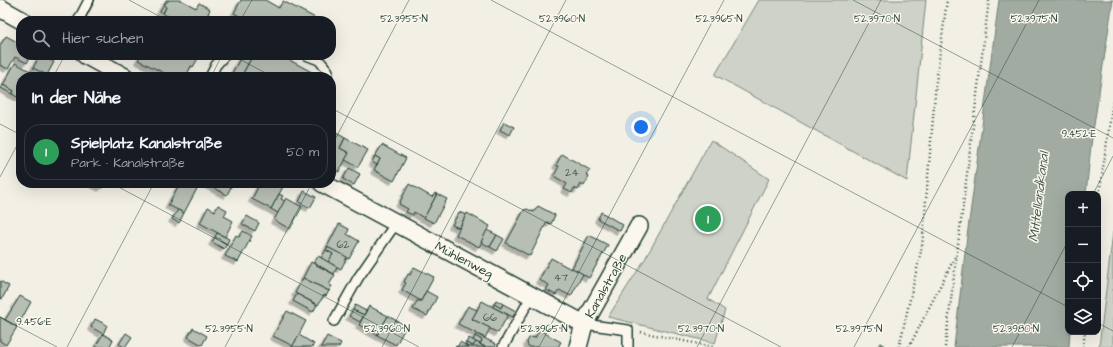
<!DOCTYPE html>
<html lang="de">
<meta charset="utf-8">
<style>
:root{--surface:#171b24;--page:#242831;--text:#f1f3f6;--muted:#9ea1a6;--line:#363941;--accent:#d1495b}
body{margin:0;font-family:"Architects Daughter",sans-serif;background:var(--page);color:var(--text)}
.controls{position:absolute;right:12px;bottom:12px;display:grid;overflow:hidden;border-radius:8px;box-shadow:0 4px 16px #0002}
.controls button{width:36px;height:36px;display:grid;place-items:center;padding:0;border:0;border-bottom:1px solid var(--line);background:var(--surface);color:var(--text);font:20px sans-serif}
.you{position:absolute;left:641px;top:127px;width:14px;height:14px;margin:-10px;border:3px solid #fff;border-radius:50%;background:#1a73e8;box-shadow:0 0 0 6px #1a73e833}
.badge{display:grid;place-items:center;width:26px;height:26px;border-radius:50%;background:var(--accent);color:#fff;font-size:13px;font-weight:700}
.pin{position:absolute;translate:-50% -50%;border:2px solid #fff;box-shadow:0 1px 4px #0006}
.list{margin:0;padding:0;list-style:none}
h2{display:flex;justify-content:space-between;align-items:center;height:52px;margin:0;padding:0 16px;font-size:17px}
h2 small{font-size:13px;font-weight:400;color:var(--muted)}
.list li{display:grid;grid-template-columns:26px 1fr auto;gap:12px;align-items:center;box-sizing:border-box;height:56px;margin:0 8px 8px;padding:0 8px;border:1px solid var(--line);border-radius:16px}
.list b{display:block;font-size:15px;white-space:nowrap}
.list p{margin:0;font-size:13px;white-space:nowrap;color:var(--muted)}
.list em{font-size:13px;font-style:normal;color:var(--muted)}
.icon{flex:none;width:22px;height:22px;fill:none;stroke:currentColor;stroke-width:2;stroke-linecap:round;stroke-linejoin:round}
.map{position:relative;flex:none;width:1113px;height:347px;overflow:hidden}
.search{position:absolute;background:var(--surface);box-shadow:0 4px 16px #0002;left:16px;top:16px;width:320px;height:44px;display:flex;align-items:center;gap:10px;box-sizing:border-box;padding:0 14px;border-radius:16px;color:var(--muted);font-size:15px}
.panel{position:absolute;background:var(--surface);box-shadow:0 4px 16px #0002;left:16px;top:72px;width:320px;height:116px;border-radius:16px}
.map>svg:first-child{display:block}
</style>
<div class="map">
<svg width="1113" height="347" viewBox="0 0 1113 347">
<defs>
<filter id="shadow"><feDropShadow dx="-3.5" dy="3.5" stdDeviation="0" flood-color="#0004"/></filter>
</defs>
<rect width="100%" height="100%" fill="#f2f0e5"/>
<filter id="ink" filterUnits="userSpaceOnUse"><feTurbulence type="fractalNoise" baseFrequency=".025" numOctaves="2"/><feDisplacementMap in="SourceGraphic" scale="8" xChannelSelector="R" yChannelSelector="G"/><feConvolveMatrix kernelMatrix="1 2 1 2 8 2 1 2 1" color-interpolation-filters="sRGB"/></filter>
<g filter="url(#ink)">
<g fill="#cfd2c8" stroke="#77887e">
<polygon points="759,0 926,0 907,181 715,75"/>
<polygon points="711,140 769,179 708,299 725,310 715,343 608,317 645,259"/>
<polygon points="1113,232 1113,347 1099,347"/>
</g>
<polygon fill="#a2aba1" stroke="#6e7f75" points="999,0 1113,0 1091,145 1086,194 1068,194 1068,332 1070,332 1069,347 954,347 966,244"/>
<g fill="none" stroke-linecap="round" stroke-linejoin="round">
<polyline stroke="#6e7f75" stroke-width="5" points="880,347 881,345"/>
</g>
<g fill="#b7beb3" stroke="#1f3d34" filter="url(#shadow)">
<polygon points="166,0 169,0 164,5 166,7 163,13 160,11"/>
<polygon points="169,0 181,0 196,8 199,3 210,9 208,14 210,15 206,21 168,21 170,17 163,14 166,7 164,5"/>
<polygon points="241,0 265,0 279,8 283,1 321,21 248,21 234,13"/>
<polygon points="6,36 21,44 21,55 31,55 27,63 15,57 8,69 0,65 0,44 1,44"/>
<polygon points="40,55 54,62 47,75 33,68"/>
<polygon points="141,55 200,55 193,67 191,66 186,77 172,77 138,60"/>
<polygon points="242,55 253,55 241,77 235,77 231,75"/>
<polygon points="253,55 280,55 321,77 241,77"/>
<polygon points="15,63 38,75 37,77 21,77 21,99 12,94 14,91 3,85"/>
<polygon points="3,85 14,91 12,94 1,88"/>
<polygon points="504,122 514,127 510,135 500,130"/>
<polygon points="331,130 345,138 340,148 349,153 339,172 331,167"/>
<polygon points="345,138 368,150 358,167 345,160 349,153 340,148"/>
<polygon points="382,145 406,158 394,181 374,170 380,159 375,156"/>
<polygon points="562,154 590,170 586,175 589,177 584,186 581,184 578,190 574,188 572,193 564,189 567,184 554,176 559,166 556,165"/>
<polygon points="375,156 380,159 377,165 372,162"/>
<polygon points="349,168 360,174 354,185 343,179"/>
<polygon points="92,183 105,183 102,188"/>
<polygon points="180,183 200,183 184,213 168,205"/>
<polygon points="205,183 231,183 229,186 231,187 227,195"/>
<polygon points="260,183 280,183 284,185 271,209 252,199"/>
<polygon points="409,184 432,197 435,193 437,194 424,218 414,212 413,215 406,212 408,209 399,204"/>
<polygon points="304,191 316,197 310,208 299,202"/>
<polygon points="279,194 283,196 281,199 285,201 278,213 271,209"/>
<polygon points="437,194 447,199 434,223 424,218"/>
<polygon points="286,198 302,207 290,229 274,220"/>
<polygon points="218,205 227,210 224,216 233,221 225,237 200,223 208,207 215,211"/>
<polygon points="538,206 555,215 551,224 547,222 530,256 506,243 524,210 527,209 534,212"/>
<polygon points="178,210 184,213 179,223 172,219"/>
<polygon points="459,212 466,215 459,228 452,225"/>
<polygon points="601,212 623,225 620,231 598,219"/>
<polygon points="467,213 490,226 479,247 456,235"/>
<polygon points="247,216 259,223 255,231 242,224"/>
<polygon points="339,224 349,229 347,234 359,241 349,259 327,247"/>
<polygon points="487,230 497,235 490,247 481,242"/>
<polygon points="243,231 252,236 238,262 225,256 236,235 239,237"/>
<polygon points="217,233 229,239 227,244 215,237"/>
<polygon points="497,235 504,239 497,251 490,247"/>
<polygon points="589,235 608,245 589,278 572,268"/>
<polygon points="215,237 227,244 224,249 212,242"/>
<polygon points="327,247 347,257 341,269 328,262 333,254 326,250"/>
<polygon points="326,250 333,254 328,262 321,258"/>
<polygon points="318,256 337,267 334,274 314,263"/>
<polygon points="551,258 571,269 572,268 583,274 571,296 559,290 556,295 546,290 549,285 539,280"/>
<polygon points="311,262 335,275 329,285 332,286 329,291 303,278"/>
<polygon points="414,267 434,277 421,301 402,290 406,283 404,282 408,274 410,275"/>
<polygon points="303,278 329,291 326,296 324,295 318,305 295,293"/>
<polygon points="0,281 9,286 2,299 0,298"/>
<polygon points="426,291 437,297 427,316 413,309 417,301 421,301"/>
<polygon points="297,294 317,305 313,312 293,301"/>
<polygon points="20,296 31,302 17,327 5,320"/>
<polygon points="496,300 503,304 501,308 494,304"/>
<polygon points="482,301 508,315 498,333 472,319"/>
<polygon points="494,304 501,308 503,304 516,311 513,317 493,307"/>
<polygon points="355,305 366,311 364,315 353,310"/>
<polygon points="369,306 388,316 377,335 359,325"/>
<polygon points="468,306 477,310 472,319 490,328 485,338 458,324"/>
<polygon points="353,310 364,315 360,322 349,316"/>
<polygon points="287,311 306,321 293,346 273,336"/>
<polygon points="388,316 406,326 396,345 377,335"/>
<polygon points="0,317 17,327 6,345 0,341"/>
<polygon points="95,319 107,325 103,334 91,327"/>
<polygon points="193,328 207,336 202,345 188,337"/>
<polygon points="539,330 561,342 558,347 530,347 528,346 527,342 529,338 532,337 535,338"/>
<polygon points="126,333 132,337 125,347 124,347 119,344"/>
<polygon points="103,334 113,340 109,347 95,347"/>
<polygon points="476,334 496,344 495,347 485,347 480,344 482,340 475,336"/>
<polygon points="299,335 314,344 312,347 292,347"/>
<polygon points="327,336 341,343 339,347 321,347"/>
<polygon points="475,336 482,340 480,344 473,341"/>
<polygon points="469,338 476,342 473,346 466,343"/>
<polygon points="460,342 465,345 469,347 455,347 458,346"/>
<polygon points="476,342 485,347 469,347 465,345 466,343 473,346"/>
</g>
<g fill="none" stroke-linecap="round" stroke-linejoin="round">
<g stroke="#1f3d34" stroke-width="12">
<g id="lane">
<polyline points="78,21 89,0"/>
<polyline points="306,55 319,60 328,71 326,77"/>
<polyline points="210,77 216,65 225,55"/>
<polyline points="334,321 358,278 396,223"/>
<polyline points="584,324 628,330 628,347"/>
<polyline points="503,347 531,297"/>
</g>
</g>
<g stroke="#1f3d34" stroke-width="20">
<g id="street">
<polyline points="0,8 23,21"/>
<polyline points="85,55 125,77"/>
<polyline points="322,183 584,324"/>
<polyline points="578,347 584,324 639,226"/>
</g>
</g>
<g stroke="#1f3d34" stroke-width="2.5" stroke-dasharray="1 3" stroke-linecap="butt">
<polyline points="1098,202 1113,101"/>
<polyline points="641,332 713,347"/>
<polyline points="899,347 922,247 936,82 947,0"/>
<polyline points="909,347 956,255"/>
<polyline points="945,347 989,0"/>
<polyline points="1083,347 1085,332"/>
</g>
<use href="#lane" stroke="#fbf7ec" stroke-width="9"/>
<use href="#street" stroke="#fbf7ec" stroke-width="17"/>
</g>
</g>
<path fill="none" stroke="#1f3d34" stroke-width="1" stroke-opacity="0.45" d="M129,0L168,21M491,0L1068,307M853,0L1113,138M83,21L94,0M240,21L252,0M232,55L273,77M53,77L65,55M211,77L222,55M331,108L781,347M0,124L21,135M331,147L409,0M0,177L21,138M111,183L419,347M1093,194L1113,156M0,317L57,347M1098,323L1113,331M67,347L154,183M225,347L312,183M382,347L566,0M539,347L724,0M697,347L881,0M854,347L1039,0M1012,347L1068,241"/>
<g text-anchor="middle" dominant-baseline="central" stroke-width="3" stroke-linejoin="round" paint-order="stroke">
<g font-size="11" fill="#455d54">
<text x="572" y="172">24</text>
<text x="343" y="244">62</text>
<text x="561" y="277">47</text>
<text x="490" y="317">66</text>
</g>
<g font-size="13" fill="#1f3d34" stroke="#fbf7ec">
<text transform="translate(464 260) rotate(28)">Mühlenweg</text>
<text transform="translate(606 286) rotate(-61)">Kanalstraße</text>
</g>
<g font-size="14" font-style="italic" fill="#465e55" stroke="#fbf7ec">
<text transform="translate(1039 197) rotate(-83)">Mittellandkanal</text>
</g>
</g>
<g font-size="10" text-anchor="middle" fill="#1f3d34" stroke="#fbf7ec" stroke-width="3" stroke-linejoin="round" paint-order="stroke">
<text x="404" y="22">52.3955°N</text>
<text x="562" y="22">52.3960°N</text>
<text x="719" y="22">52.3965°N</text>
<text x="877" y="22">52.3970°N</text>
<text x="1034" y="22">52.3975°N</text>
<text x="1079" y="137">9.452°E</text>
<text x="34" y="325">9.456°E</text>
<text x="229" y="332">52.3955°N</text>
<text x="387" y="332">52.3960°N</text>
<text x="544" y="332">52.3965°N</text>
<text x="701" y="332">52.3970°N</text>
<text x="859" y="332">52.3975°N</text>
<text x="1016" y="332">52.3980°N</text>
</g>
</svg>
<div class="controls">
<button>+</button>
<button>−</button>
<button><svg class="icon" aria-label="locate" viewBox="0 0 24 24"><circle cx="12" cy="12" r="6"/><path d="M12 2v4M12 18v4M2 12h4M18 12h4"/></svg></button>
<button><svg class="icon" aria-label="layers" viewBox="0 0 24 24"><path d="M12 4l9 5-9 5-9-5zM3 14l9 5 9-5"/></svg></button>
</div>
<div class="you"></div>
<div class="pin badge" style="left:708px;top:219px;background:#2e9e5b">1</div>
<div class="search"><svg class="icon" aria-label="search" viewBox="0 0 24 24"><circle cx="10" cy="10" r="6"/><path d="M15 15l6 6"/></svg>Hier suchen</div>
<section class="panel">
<h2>In der Nähe<small></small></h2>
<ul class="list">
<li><span class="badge" style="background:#2e9e5b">1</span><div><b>Spielplatz Kanalstraße</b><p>Park · Kanalstraße</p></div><em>50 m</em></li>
</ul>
</section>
</div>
